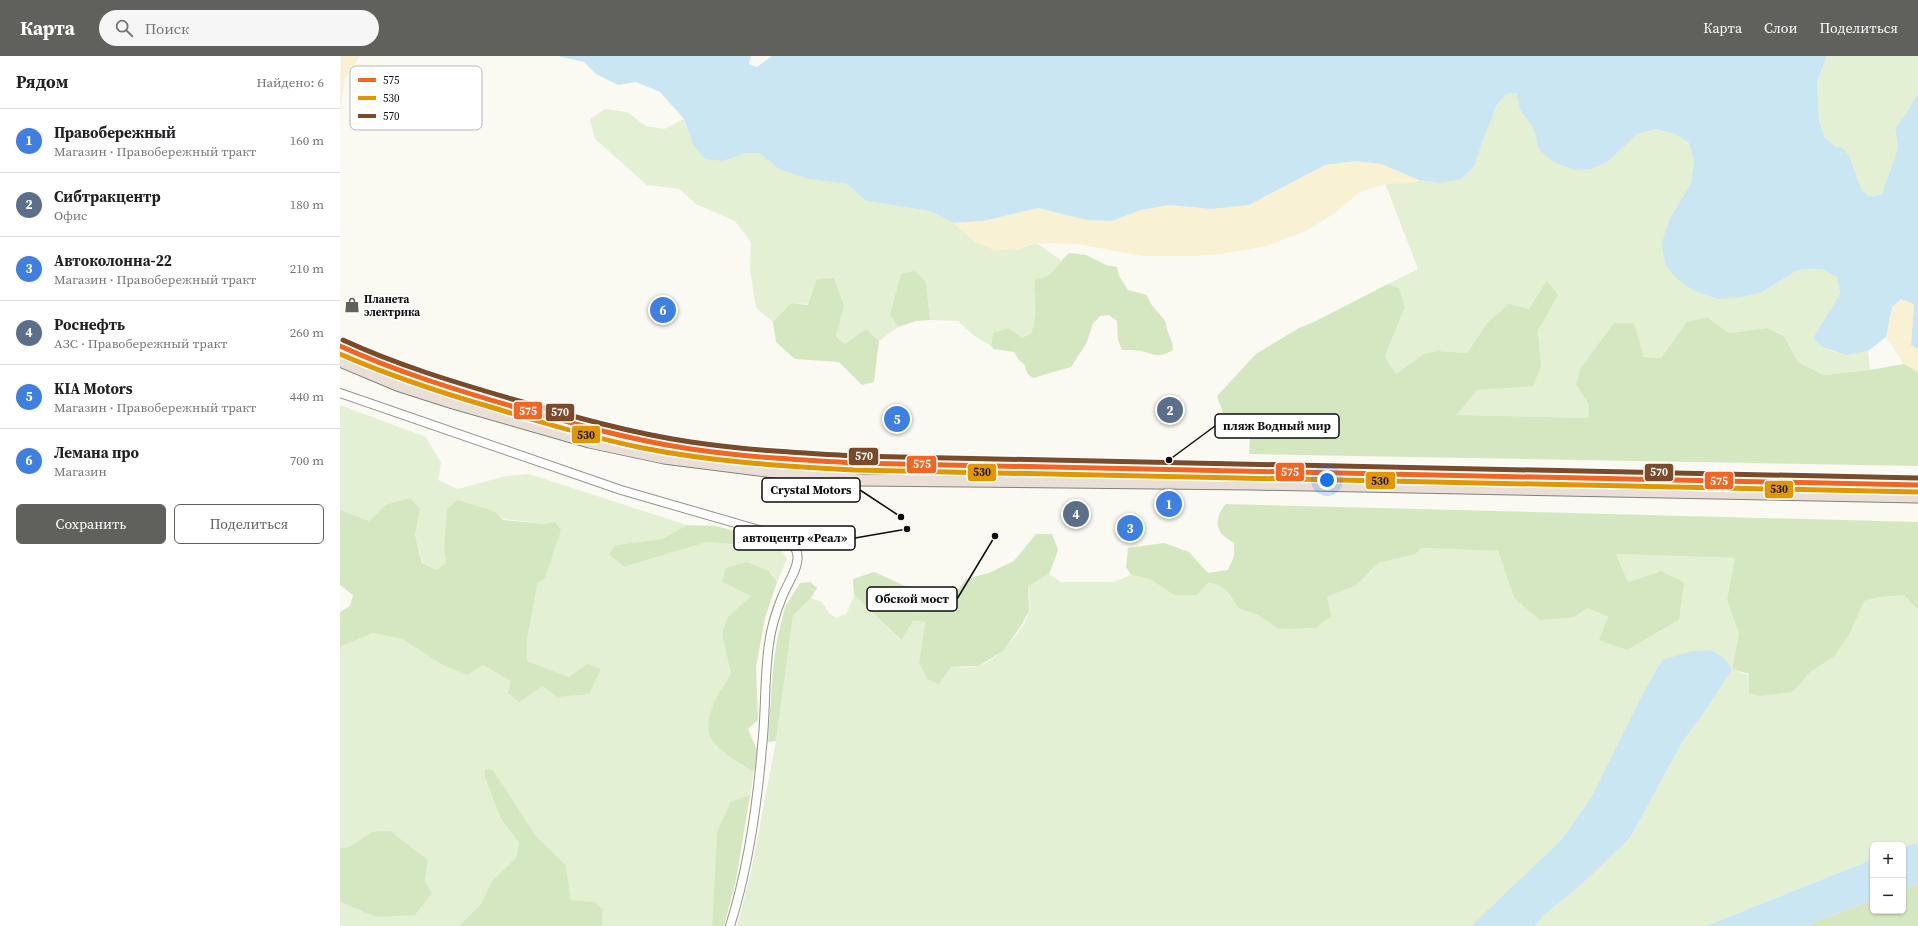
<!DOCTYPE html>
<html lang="ru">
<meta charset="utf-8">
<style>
:root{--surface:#fff;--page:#f6f6f6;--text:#202124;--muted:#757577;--line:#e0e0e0;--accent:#60605d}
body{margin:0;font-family:"Source Serif 4",serif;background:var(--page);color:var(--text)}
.controls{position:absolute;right:12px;bottom:12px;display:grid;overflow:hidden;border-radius:6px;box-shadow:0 1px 3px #0004}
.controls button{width:36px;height:36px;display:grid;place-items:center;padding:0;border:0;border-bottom:1px solid var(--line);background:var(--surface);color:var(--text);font:20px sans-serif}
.you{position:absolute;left:987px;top:424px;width:14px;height:14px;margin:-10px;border:3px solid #fff;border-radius:50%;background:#1a73e8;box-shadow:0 0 0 6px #1a73e833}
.badge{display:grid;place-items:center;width:26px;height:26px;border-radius:50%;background:var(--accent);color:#fff;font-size:13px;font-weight:700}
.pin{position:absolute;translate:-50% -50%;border:2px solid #fff;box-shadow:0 1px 4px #0006}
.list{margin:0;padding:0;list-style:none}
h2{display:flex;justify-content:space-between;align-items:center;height:52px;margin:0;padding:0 16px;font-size:17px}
h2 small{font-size:13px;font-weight:400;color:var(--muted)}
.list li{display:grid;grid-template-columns:26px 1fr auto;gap:12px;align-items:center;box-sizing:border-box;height:64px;padding:0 16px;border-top:1px solid var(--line)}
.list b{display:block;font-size:15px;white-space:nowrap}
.list p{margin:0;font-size:13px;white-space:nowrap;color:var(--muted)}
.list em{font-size:13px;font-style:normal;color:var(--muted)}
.actions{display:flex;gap:8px;padding:12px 16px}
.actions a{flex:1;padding:9px 0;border:1px solid var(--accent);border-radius:6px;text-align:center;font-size:14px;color:var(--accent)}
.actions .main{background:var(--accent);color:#fff}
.icon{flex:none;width:22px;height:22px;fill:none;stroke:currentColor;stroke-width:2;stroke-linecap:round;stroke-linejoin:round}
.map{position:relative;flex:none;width:1578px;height:870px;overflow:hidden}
header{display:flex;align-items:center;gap:24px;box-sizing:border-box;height:56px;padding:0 20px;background:var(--accent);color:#fff}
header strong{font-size:19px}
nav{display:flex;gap:22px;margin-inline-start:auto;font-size:14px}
.search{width:280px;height:36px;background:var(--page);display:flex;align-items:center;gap:10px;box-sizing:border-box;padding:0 14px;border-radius:22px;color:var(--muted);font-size:15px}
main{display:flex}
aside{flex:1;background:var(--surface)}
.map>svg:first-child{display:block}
</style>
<header>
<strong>Карта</strong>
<div class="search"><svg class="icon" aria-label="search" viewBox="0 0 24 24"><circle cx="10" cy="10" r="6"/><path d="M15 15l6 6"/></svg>Поиск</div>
<nav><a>Карта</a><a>Слои</a><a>Поделиться</a></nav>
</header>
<main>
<aside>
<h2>Рядом<small>Найдено: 6</small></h2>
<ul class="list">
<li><span class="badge" style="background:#3f7fe0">1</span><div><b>Правобережный</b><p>Магазин · Правобережный тракт</p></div><em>160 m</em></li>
<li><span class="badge" style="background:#5c6f8a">2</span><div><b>Сибтракцентр</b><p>Офис</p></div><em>180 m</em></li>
<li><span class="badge" style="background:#3f7fe0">3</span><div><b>Автоколонна-22</b><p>Магазин · Правобережный тракт</p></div><em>210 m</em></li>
<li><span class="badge" style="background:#5c6f8a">4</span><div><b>Роснефть</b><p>АЗС · Правобережный тракт</p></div><em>260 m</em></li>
<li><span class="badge" style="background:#3f7fe0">5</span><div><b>KIA Motors</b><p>Магазин · Правобережный тракт</p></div><em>440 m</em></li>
<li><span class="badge" style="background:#3f7fe0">6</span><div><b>Лемана про</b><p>Магазин</p></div><em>700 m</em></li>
</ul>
<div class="actions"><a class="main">Сохранить</a><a>Поделиться</a></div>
</aside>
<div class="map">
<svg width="1578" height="870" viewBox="0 0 1578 870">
<rect width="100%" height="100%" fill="#faf9f2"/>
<g fill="#e4f0d3">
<polygon points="1487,0 1578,0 1578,36 1567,56 1555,72 1558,92 1542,138 1530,141 1522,135 1510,102 1484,81 1479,63 1477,26"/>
<path d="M1176,37L1180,54L1193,72L1199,94L1283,89L1297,78L1316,73L1335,78L1349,87L1354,105L1351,127L1330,162L1323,186L1325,209L1422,236L1458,214L1481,213L1497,221L1500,238L1473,282C1490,300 1505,299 1528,295L1530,314L1484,319L1458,306L1444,280L1427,272L1389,277L1367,261L1347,267L1321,302L1304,301L1294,267H1275L1240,313L1236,329L1249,349L1248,362L1117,359L1137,334L1162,331L1201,310L1198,275L1218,239L1189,253L1148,266L1127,297L1098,295L1083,298L1056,318L1045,300L1065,251L1059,232L1048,228L1078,213L1045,127H1074L1079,124L1099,127L1135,109C1142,84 1149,58 1166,38Z"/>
<path d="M265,53L287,56L306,70L324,73L344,63L353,89L383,105L407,97H421L440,114L468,123L507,128L526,145L590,155L614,167L635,186L678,193L696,187L721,204L717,214L706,221L694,239C697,253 696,264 691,277L682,282L669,272L653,278L651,290L633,279L618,265L590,264L586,226L550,259L558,271L539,285L526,273L505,288L496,279L504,250L451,247L433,266L416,252L410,214L411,186L395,165L356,148L339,133L307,129L255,83L250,63Z"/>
<polygon points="0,349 86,381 101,407 98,424 118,433 166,420 189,418 347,469 322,483 276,489 284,511 367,486 403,489 406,478 439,490 447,503 437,526 429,515 383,526 411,540 382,579 391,618 381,632 401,709 414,716 410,739 391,745 377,776 372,870 262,870 263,853 256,846 231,844 226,809 196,780 145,713 144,719 161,763 179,787 176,802 152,825 141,848 119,870 0,870 0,846 36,861 92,837 85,825 88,804 32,776 9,791 0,792 0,591 33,577 64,583 104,610 128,619 143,609 171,625 202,630 217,641 247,608 229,621 187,605 187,585 206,468 163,463 156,456 104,493 106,507 97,514 83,507 75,479 80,453 45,449 29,465 0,454"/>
<path d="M1081,492L1158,495L1174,542L1234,561L1247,552L1268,561L1287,594L1339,564L1320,515L1288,526L1276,498L1396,502L1387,544L1399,578L1392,613L1453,636L1470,616L1495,600L1509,579L1523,545L1541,541L1564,539L1578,554V786L1563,792V789H1533V803L1366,870H1195L1204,859L1243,827L1290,782L1343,685L1365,655L1391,613L1322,604L1304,635L1251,742L1222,783L1131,870H397L411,816L436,685L453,560L471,542L482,546L489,557L496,562L507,557L514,539L560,584L573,565L585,566L579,607C598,609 619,614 638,610C656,607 685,573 689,555C690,548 689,538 688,530L709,518L721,526H774L791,519L810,523L834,539H857L868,527C883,527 892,539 898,552L918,559L938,573L987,541L1017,529L1038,507L1076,498Z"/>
</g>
<g fill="#d5e7c1">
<path d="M729,197L746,199L766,209L777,211L779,220L788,234L807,239L811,248L826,266C826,277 833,283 833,294C821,301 817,300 805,296C798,294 790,294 782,294L778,284L777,265L769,259L760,260L753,268L746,288L731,311L693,322L687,317L685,309L679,304L674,296L654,293L651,290L653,277L669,272L682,282L691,277C699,256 693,245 695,224C718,219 714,210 729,197Z"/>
<polygon points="575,215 586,226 590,264 576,265 558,271 550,259 561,218"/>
<polygon points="494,222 504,250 496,280 505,288 526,273 539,285 534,326 522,329 499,306 455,303 436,286 433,266 451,247 468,249 477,223"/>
<polygon points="1207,225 1218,239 1198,275 1201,310 1193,330 1137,334 1117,359 1248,362 1249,349 1236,329 1240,313 1274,267 1294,267 1304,301 1321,302 1347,266 1367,261 1389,277 1427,272 1444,280 1458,306 1484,319 1530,314 1564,308 1578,316 1578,410 909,398 911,367 886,367 877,340 916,298 959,272 976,265 1048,228 1059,232 1065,251 1045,300 1056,318 1083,298 1098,295 1127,297 1148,266 1169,248 1189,253"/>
<polygon points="70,442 80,453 75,479 82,507 97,514 106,507 104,493 107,453 118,444 156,456 163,464 206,468 215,466 221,474 205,522 197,528 187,585 187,605 229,621 247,608 261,613 249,638 217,641 202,630 179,646 168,637 171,625 143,609 128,619 104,610 63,583 33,577 0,591 0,556 10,550 13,539 0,529 0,454 29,465 45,449"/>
<path d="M886,448L1578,466V554L1564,539L1541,541L1524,545L1509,579L1495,600L1470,616L1453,636L1420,640L1409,637V618L1392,613L1399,578L1387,544L1395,502L1276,498L1288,526L1321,515L1344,526L1339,564L1287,594L1259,584L1268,561L1247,552L1234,561L1200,564L1174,542L1158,495L1081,492L1076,498L1038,507L1017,529L987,541L991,560L976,572L938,573L918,559L898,552C892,540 883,527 868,527L857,539H834L810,523L791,519L786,511L788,492L824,487L849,496L868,517L888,514L894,500V487C890,484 884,481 881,477C874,468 879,455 886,448Z"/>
<polygon points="347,469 376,470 406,478 403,489 367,486 284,511 269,498 276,489 322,483"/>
<polygon points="696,478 712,478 718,494 709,518 688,530 689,555 681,570 663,595 639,610 611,611 599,628 588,624 579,607 585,566 573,565 561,584 514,539 513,523 534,516 590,541 613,540 626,523 649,517 674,505"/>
<path d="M407,506L429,515L437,526L425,562L416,611L418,664L408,673L417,694L414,716C404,711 377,693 372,684C360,666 380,633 391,618L382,579L387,562L411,540L382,526L386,512Z"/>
<polygon points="470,526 477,532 471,542 453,560 436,685 428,686 433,613 437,584 445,551 460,527"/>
<polygon points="145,713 153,714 196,780 226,809 231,844 256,846 263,853 262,870 119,870 141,848 152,825 176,802 179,787 161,763 144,719"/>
<polygon points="410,739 396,824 384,870 372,870 377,776 391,745"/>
<polygon points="50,775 88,804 85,825 92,837 75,859 36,861 0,846 0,792 9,791 32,776"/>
<polygon points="1578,827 1578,870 1464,870 1533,844 1533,855 1563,855 1563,833"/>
</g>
<g fill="#f9f1d4">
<polygon points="1,0 20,0 5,23 0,54"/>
<polygon points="1016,105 1041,108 1079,124 1074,127 1045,128 1020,136 995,157 966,175 927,190 881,198 856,200 803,200 738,188 696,187 678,193 656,195 635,186 614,167 643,165 698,152 746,164 772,165 801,154 829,149 871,153 909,149 985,109"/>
<polygon points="1561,243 1574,248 1571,288 1578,293 1578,316 1564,308 1546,281 1552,251"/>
</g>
<g fill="#cae6f3">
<polygon points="218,0 411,0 409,8 417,11 432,0 1487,0 1477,26 1479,63 1484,81 1496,91 1503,92 1510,102 1522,135 1530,141 1542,138 1558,92 1555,72 1567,56 1578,36 1578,293 1571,289 1574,248 1561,243 1552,251 1546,281 1528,295 1506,299 1482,291 1473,282 1500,238 1497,221 1481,213 1458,214 1422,236 1401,241 1378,243 1354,235 1339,224 1325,209 1322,186 1330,162 1351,127 1354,105 1349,87 1335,78 1316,73 1297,78 1267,106 1251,113 1234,114 1212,105 1199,94 1193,72 1180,54 1176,37 1166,38 1157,49 1142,86 1135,109 1121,123 1099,127 1079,124 1041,108 1016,105 985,109 909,149 871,153 829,149 801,154 772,165 746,164 698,152 643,165 614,167 590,155 526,145 507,128 468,123 440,114 420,97 407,97 383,105 365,103 353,89 344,63 320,36 296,26 278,29 256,18 244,6"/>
<polygon points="1372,594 1384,603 1392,613 1365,655 1343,685 1290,782 1243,827 1204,859 1195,870 1131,870 1222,783 1251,742 1304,635 1322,604 1353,595"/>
<polygon points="1578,786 1578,827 1563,833 1563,792"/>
<polygon points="1533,803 1533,844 1464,870 1366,870"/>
</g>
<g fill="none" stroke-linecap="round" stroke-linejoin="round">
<g stroke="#949390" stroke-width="10">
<path id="minor" d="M0,337L281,434L440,480C473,495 451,519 442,541C436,556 431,572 429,588C424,622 426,657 422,691C417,751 408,813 390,870"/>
</g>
<g stroke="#81817d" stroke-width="13">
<g id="highway">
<path d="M0,290C48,313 100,329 151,344C209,361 267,379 327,389C389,400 452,403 514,407L1578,429"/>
<polyline points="0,305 57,329 113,347 249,386 324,402 449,418 521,424 912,428 1578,441"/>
</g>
</g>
<use href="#minor" stroke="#fefefd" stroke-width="8"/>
<use href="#highway" stroke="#e9dfd6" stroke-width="11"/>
<g stroke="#fff" stroke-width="8">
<path id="bus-1" d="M0,290C55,315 113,333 171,350C231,367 290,384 351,393C405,401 460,404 514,407L1578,429"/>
</g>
<g stroke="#fff" stroke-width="8">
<path id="bus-2" d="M0,298C50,320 102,337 154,352C203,367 253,382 303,392C373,406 443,410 514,414L1578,436"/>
</g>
<g stroke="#fff" stroke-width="8">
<path id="bus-3" d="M3,284C57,309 114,326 172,343C231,360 290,377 351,386C405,394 460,397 514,400L1578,422"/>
</g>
<use href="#bus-1" stroke="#f26522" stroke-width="5"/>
<use href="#bus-2" stroke="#e09701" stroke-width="5"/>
<use href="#bus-3" stroke="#7a4b2a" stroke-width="5"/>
</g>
<defs>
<g id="shop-bare" transform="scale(1.2)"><path d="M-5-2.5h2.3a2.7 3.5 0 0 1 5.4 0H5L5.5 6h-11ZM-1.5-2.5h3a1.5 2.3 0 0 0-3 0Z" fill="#60605d" stroke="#fff" stroke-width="2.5" paint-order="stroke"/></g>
</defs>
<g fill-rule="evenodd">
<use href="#shop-bare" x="12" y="249"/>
</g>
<g text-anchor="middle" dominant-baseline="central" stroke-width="4" stroke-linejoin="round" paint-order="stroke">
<g font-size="11" font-weight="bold" fill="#0d0d0d" stroke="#fff" text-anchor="start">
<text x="24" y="243">Планета<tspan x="24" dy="13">электрика</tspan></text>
</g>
</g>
<rect x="10" y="10" width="132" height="64" rx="6" fill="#fff" stroke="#b6b6b6" stroke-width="1"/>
<rect x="18" y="22" width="18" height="4" fill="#f26522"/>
<rect x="18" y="40" width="18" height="4" fill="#e09701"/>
<rect x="18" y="58" width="18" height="4" fill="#7a4b2a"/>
<g font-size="11" fill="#0d0d0d">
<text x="43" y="28">575</text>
<text x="43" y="46">530</text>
<text x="43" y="64">570</text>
</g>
<path fill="none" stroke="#0d0d0d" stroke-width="1.5" d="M829 404L875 370M561 461L520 434M567 473L515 482M655 480L617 543"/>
<g fill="#0d0d0d" stroke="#fff" stroke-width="1.5">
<circle cx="829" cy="404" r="4"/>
<circle cx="561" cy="461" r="4"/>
<circle cx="567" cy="473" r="4"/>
<circle cx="655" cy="480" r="4"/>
</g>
<g fill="#fff" stroke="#0d0d0d" stroke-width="1.5">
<rect x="875" y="358" width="124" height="24" rx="4"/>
<rect x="422" y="422" width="98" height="24" rx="4"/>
<rect x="394" y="470" width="121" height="24" rx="4"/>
<rect x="527" y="531" width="90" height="24" rx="4"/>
</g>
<g font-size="12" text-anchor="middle" font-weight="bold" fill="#0d0d0d">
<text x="937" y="374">пляж Водный мир</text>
<text x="471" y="438">Crystal Motors</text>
<text x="455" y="486">автоцентр «Реал»</text>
<text x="572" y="547">Обской мост</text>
</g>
<g stroke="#fff" stroke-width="1.5">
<rect x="173" y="345" width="30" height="19" rx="4" fill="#f26522"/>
<rect x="205" y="347" width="30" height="19" rx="4" fill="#7a4b2a"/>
<rect x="231" y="369" width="30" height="19" rx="4" fill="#e09701"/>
<rect x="508" y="391" width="31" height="19" rx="4" fill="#7a4b2a"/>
<rect x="566" y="399" width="31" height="19" rx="4" fill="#f26522"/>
<rect x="935" y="406" width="30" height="20" rx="4" fill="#f26522"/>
<rect x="627" y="407" width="30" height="19" rx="4" fill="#e09701"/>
<rect x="1304" y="407" width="30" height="19" rx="4" fill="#7a4b2a"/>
<rect x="1364" y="415" width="30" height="19" rx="4" fill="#f26522"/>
<rect x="1025" y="415" width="31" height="19" rx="4" fill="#e09701"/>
<rect x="1424" y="424" width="30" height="19" rx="4" fill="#e09701"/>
</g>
<g font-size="11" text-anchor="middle" font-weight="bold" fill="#fff">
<text x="188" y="359">575</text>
<text x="220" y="360">570</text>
<text x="524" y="404">570</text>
<text x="582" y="412">575</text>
<text x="950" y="420">575</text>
<text x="1319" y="420">570</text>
<text x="1379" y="429">575</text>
</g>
<g font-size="11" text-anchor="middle" font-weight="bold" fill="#111">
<text x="246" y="383">530</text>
<text x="642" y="420">530</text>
<text x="1040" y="429">530</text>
<text x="1439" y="437">530</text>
</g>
</svg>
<div class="controls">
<button>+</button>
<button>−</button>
</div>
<div class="you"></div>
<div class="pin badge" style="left:829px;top:448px;background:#3f7fe0">1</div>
<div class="pin badge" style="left:830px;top:354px;background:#5c6f8a">2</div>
<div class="pin badge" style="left:790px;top:472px;background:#3f7fe0">3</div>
<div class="pin badge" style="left:736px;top:458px;background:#5c6f8a">4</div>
<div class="pin badge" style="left:557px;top:363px;background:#3f7fe0">5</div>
<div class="pin badge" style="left:323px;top:254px;background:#3f7fe0">6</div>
</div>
</main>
